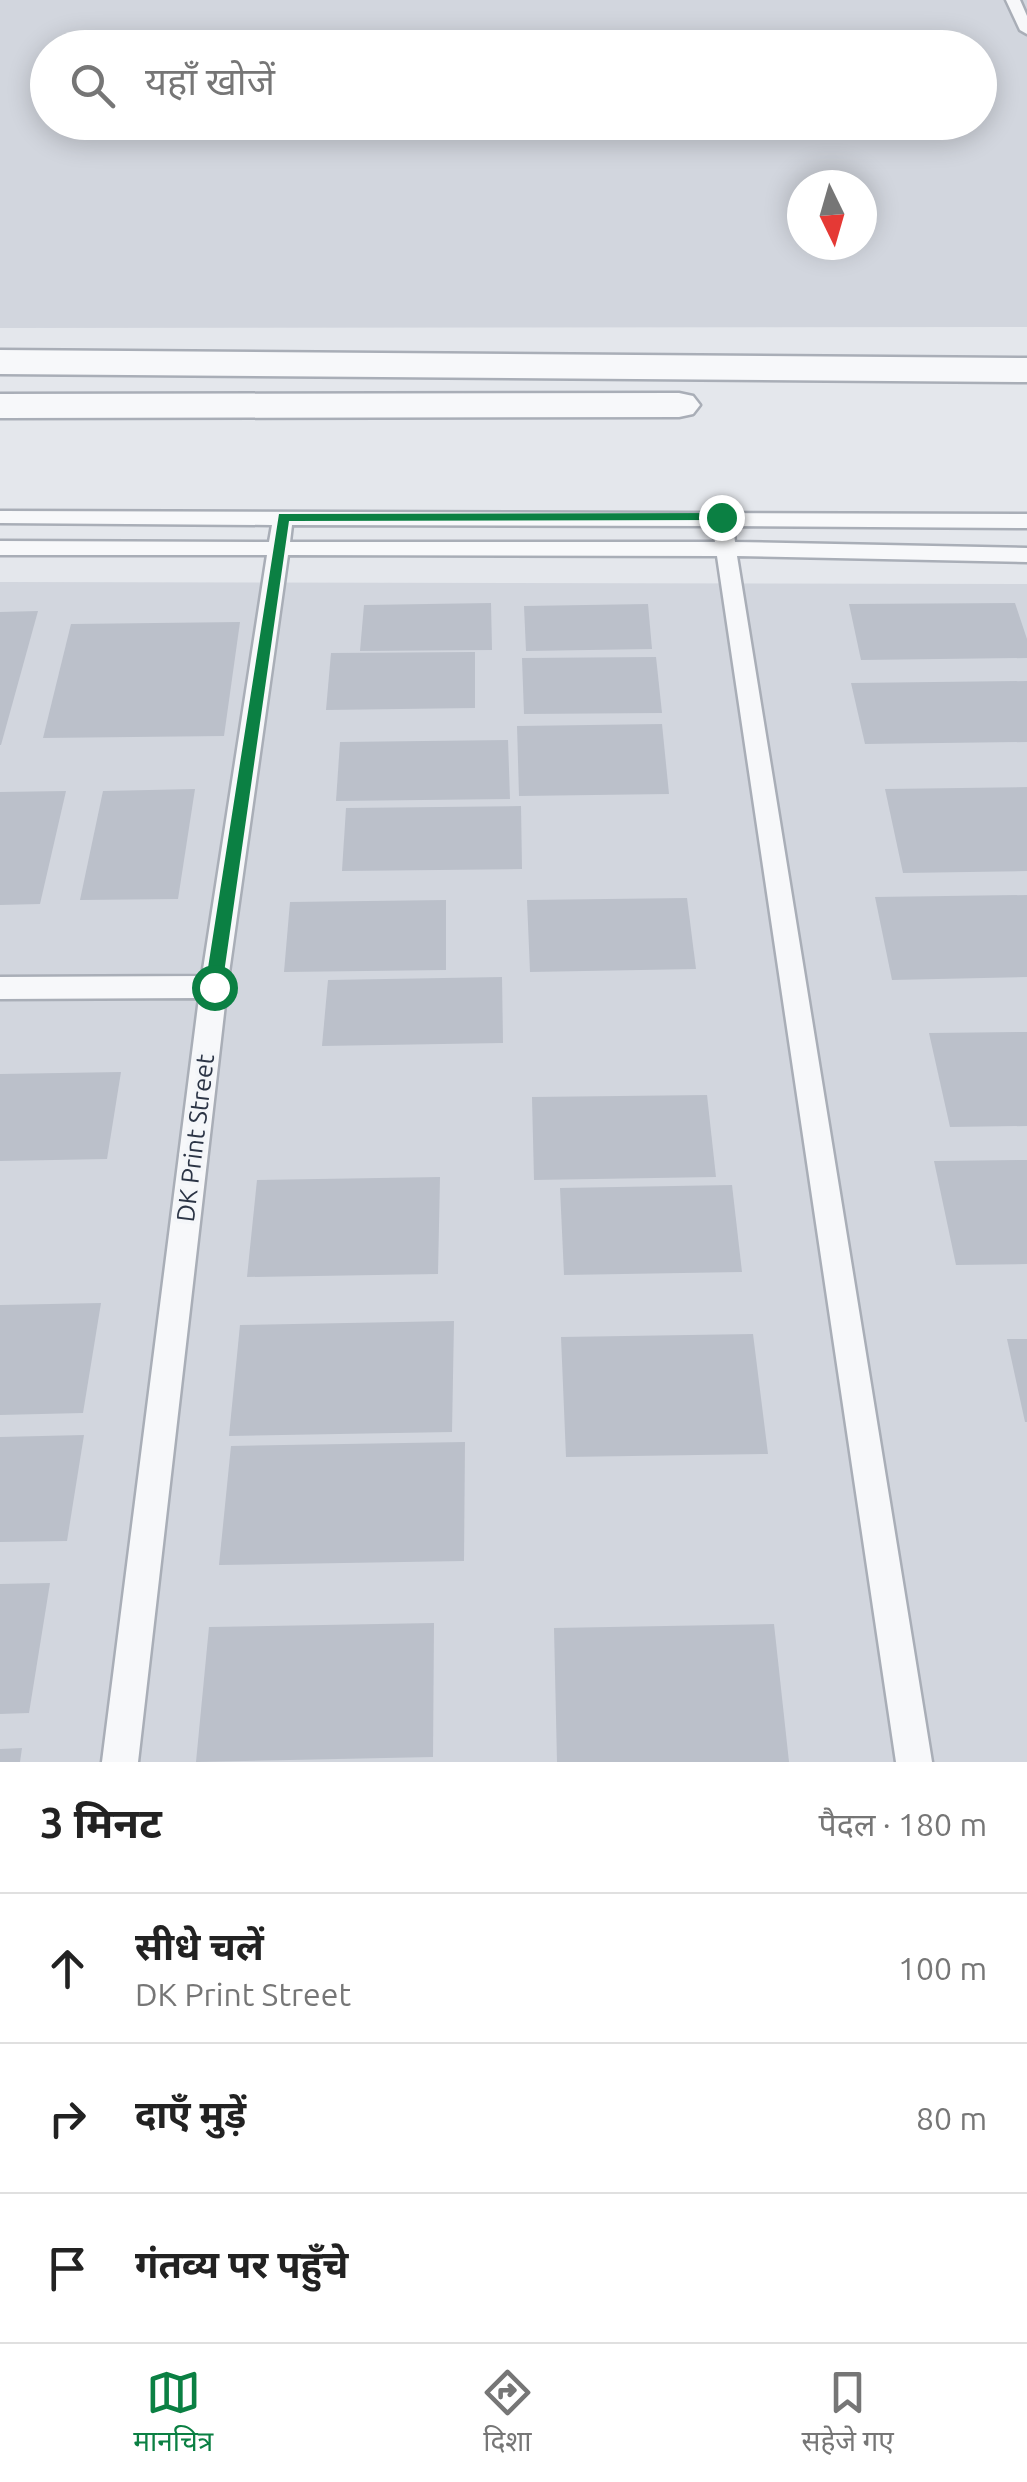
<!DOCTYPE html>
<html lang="hi">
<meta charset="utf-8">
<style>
:root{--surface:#fff;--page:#f6f6f6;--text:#222;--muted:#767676;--line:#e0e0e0;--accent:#0b8043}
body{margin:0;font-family:Ubuntu,"Noto Sans Devanagari",sans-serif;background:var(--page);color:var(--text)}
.compass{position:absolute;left:787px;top:170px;width:90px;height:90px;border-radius:50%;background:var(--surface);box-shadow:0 5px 25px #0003;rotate:175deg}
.stop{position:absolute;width:30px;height:30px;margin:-22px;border:8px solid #0b8043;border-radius:50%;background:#fff}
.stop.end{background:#0b8043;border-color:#fff;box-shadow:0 2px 10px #0008}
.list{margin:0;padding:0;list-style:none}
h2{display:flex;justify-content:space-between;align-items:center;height:130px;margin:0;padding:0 40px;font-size:42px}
h2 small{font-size:32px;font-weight:400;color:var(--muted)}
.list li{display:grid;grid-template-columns:65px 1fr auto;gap:30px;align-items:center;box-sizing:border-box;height:150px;padding:0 40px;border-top:2px solid var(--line)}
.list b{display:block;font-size:38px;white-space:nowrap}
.list p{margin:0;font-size:32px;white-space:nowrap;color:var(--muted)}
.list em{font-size:32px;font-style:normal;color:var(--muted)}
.icon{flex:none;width:55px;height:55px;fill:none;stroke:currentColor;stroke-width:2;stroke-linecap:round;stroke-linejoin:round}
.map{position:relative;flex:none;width:1027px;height:1762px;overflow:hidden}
.search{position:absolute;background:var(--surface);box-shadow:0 5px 25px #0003;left:30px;right:30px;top:30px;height:110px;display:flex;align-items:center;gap:25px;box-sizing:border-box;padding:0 35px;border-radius:55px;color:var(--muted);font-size:38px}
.sheet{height:580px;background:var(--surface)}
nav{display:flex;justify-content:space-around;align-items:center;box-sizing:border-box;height:140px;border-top:2px solid var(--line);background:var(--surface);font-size:28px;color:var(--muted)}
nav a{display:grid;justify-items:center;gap:5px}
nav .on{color:var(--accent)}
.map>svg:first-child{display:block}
</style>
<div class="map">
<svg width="1027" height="1762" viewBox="0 0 1027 1762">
<rect width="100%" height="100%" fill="#e4e7ec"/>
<g fill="#d2d6de" fill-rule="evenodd">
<path d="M0,0H1027V327L0,328ZM48,48H980V122H48ZM802,185H862V245H802Z"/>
<polygon points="0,582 1027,584 1027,1762 0,1762"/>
</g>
<g fill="#bbc0ca">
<polygon points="491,603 492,650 360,651 364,605"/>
<polygon points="1015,603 1027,639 1027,658 861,660 849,604"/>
<polygon points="648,604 652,649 526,651 524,606"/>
<polygon points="38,611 1,745 0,745 0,612"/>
<polygon points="240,622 224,736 43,738 71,624"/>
<polygon points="475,652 475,708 326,710 331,653"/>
<polygon points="656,657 662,713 524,714 522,658"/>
<polygon points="1027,681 1027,742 865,744 851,683"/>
<polygon points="662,724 669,794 519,796 517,726"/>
<polygon points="508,740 510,799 336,801 340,742"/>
<polygon points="1027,787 1027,871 903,873 885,789"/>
<polygon points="195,789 178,899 80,900 103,791"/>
<polygon points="66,791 40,904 0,905 0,792"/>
<polygon points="521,806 522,869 342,871 346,808"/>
<polygon points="1027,895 1027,977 892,980 875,897"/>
<polygon points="687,898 696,969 530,972 527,900"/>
<polygon points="446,900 446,970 284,972 290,902"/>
<polygon points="502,977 503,1043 322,1046 328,980"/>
<polygon points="1027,1032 1027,1126 950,1127 929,1033"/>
<polygon points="121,1072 107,1159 0,1161 0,1074"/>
<polygon points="707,1095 716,1177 534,1180 532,1097"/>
<polygon points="1027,1160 1027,1264 956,1265 934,1161"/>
<polygon points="440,1177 438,1274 247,1277 257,1180"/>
<polygon points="732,1185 742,1272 564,1275 560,1188"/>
<polygon points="101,1303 83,1413 0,1415 0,1305"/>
<polygon points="454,1321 452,1432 229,1436 240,1325"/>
<polygon points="753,1334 768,1454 566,1457 561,1337"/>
<polygon points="1007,1339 1027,1339 1027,1422 1025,1422"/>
<polygon points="84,1435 67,1541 0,1542 0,1437"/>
<polygon points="465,1442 464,1561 219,1565 231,1446"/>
<polygon points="50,1583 29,1713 0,1714 0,1584"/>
<polygon points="434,1623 433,1757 196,1762 209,1627"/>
<polygon points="774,1624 789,1762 557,1762 554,1628"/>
<polygon points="22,1748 20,1762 0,1762 0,1749"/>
</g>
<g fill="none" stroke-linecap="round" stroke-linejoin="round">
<g stroke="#a9aeb7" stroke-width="5">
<g id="service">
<polygon points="1006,0 1020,0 1027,16 1027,34 1020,30"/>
<path d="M0,511L1027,514V528L733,526L735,542L1027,548V562L737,556L932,1762H896L717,556L288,555L227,987L138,1762H102L199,998L0,999V977L202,976L267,555H0V541L269,542L272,525L0,523ZM292,525L712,526L715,542H290Z"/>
</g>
</g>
<g stroke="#a9aeb7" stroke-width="5">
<g id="tertiary">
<polygon points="0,350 1027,358 1027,382 0,374"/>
<polygon points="679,393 693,396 700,405 693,414 679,417 0,418 0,394"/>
</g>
</g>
<use href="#service" fill="#f7f8fa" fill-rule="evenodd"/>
<use href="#tertiary" fill="#f7f8fa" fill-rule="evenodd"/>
</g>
<polygon fill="#0b8043" points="721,513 728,517 726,520 289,521 222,987 214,994 207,992 205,987 279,514"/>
<g text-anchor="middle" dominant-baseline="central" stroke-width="8" stroke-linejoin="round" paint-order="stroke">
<g font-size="25" fill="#2b3445" stroke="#f4f6f9">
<text transform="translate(195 1138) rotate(-83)">DK Print Street</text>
</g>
</g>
</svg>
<svg class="compass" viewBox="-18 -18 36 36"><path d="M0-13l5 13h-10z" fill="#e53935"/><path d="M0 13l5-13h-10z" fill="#767676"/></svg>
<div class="stop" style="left:214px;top:987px"></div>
<div class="stop end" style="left:721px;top:517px"></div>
<div class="search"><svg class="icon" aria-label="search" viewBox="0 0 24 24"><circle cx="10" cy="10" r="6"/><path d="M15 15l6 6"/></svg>यहाँ खोजें</div>
</div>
<section class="sheet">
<h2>3 मिनट<small>पैदल · 180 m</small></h2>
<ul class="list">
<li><svg class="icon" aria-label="ahead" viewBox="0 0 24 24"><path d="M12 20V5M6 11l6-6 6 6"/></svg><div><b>सीधे चलें</b><p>DK Print Street</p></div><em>100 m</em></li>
<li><svg class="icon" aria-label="right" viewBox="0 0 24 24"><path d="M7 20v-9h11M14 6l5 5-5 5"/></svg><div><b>दाएँ मुड़ें</b></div><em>80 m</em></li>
<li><svg class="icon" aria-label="arrive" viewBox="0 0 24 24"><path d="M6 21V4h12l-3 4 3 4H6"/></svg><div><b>गंतव्य पर पहुँचे</b></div></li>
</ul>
</section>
<nav>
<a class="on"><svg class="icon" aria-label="map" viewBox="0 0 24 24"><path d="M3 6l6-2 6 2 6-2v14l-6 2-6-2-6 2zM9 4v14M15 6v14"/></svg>मानचित्र</a>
<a><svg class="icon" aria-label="directions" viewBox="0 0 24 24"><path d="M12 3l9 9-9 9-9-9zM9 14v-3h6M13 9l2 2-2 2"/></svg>दिशा</a>
<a><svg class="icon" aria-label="saved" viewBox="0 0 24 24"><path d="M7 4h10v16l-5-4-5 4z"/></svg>सहेजे गए</a>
</nav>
